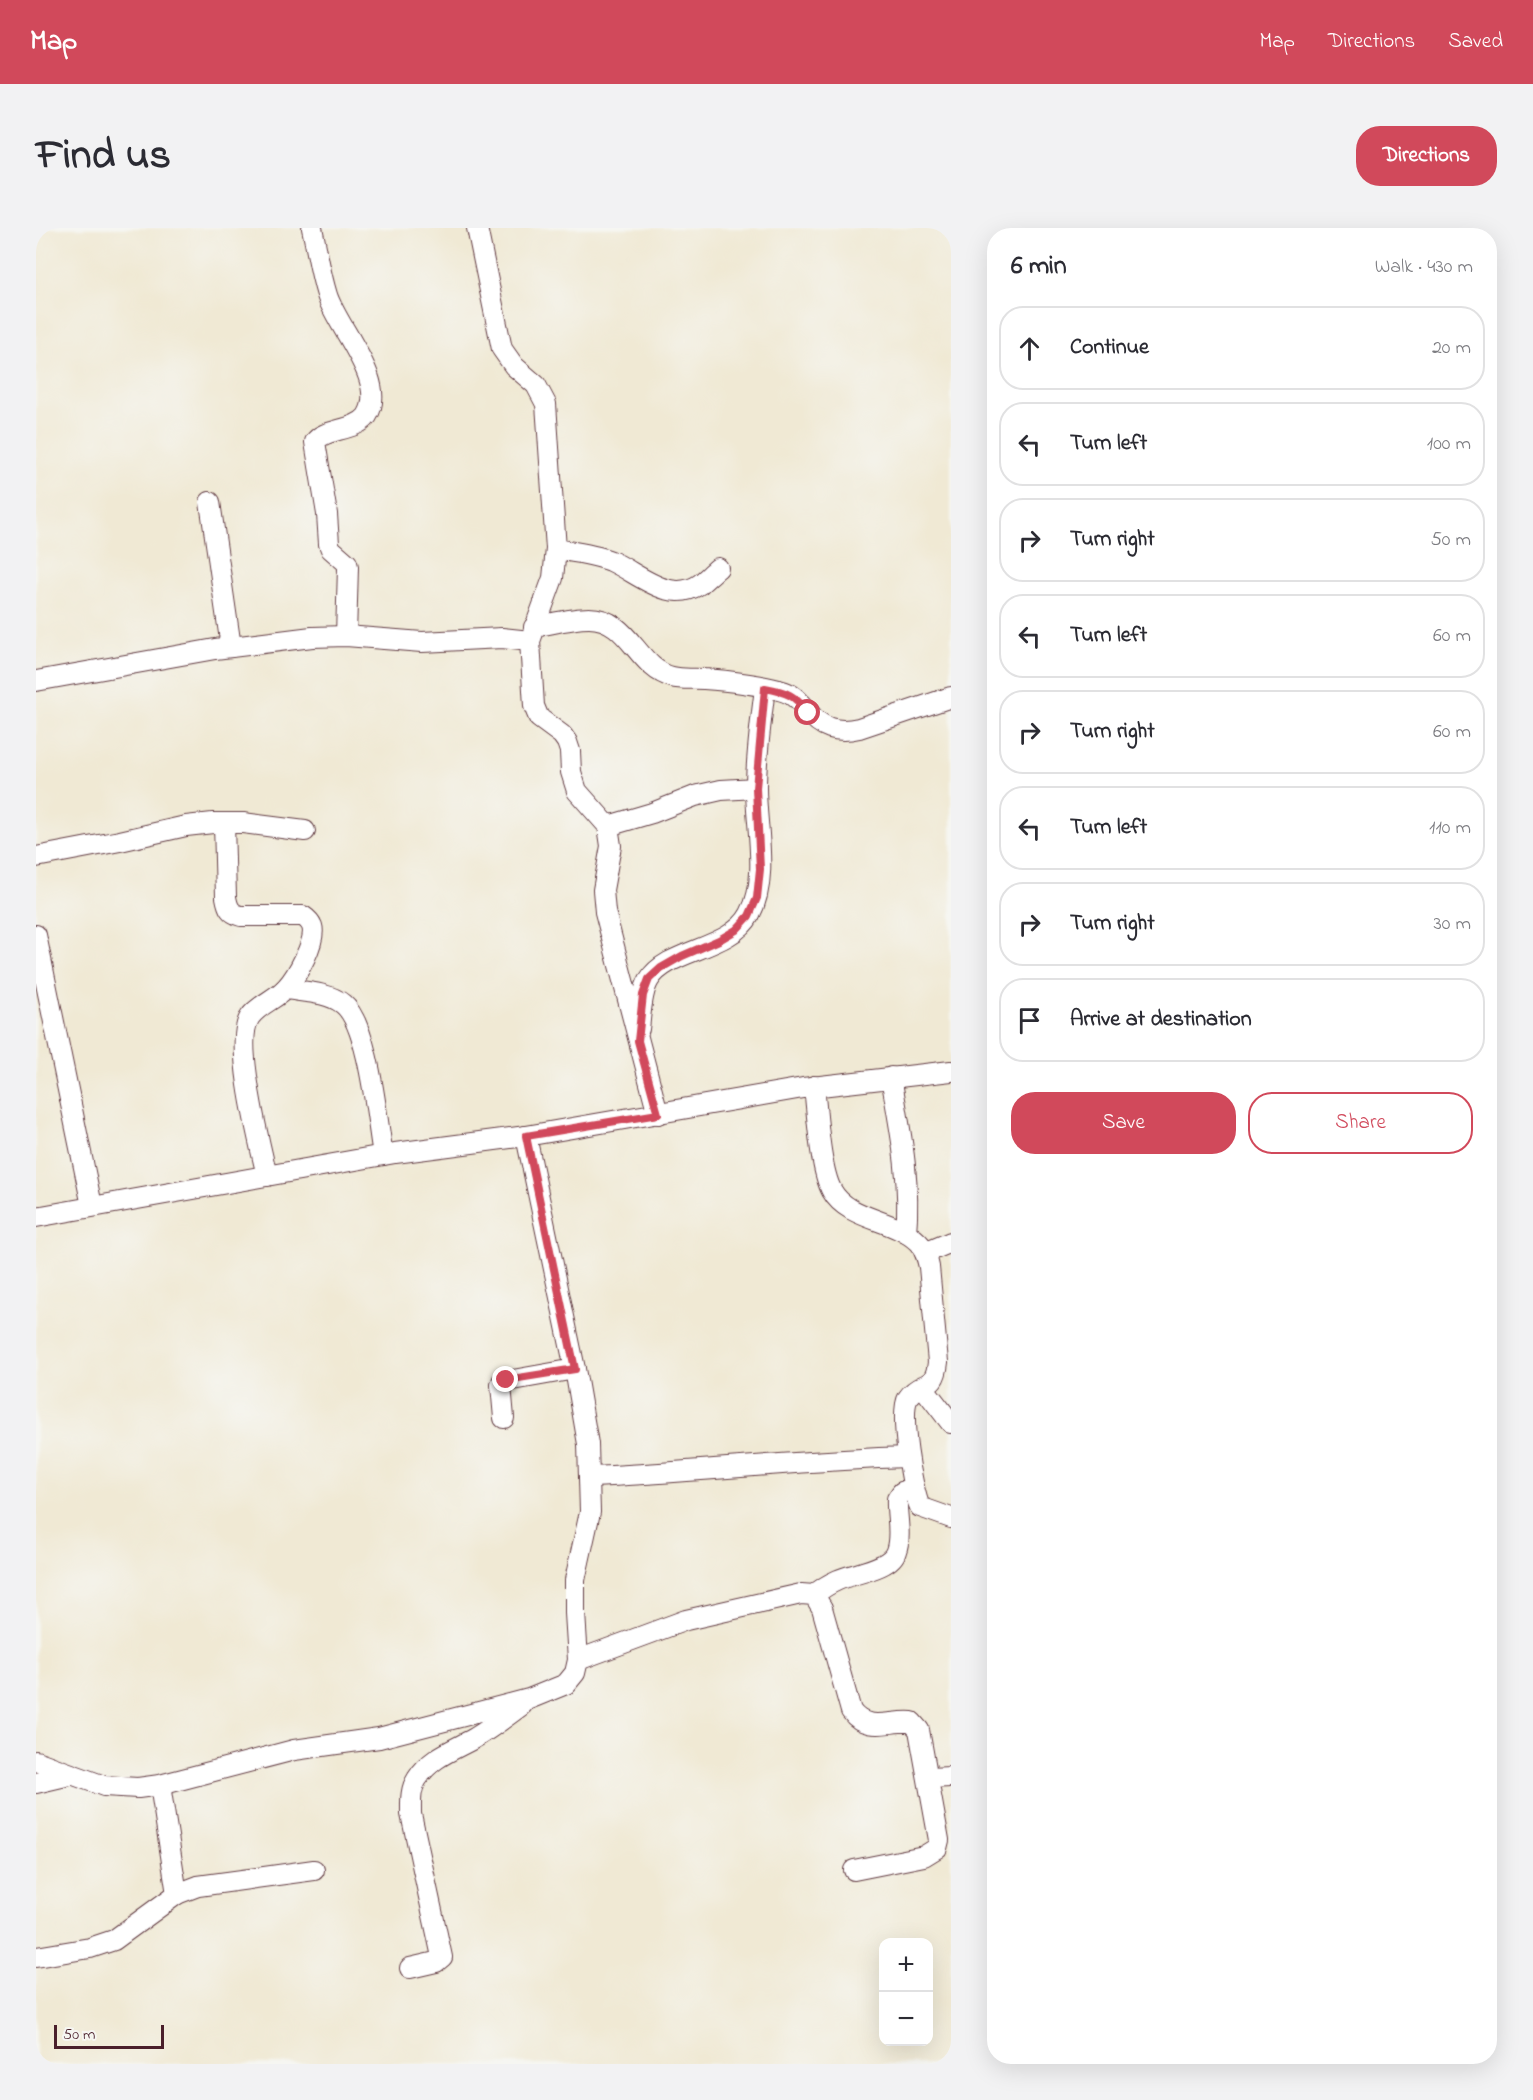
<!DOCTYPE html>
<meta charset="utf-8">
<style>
:root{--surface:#fff;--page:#f2f2f3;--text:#2b2b33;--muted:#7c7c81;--line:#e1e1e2;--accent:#d1495b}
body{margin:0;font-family:"Indie Flower",sans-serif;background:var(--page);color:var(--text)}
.controls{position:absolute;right:18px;bottom:18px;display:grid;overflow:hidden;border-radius:12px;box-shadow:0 6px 24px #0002}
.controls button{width:54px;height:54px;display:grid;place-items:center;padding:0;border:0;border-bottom:2px solid var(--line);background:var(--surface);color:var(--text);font:30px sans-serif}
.scale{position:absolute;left:18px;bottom:15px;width:110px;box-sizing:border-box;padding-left:6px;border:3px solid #4a1f2b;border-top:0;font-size:16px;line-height:21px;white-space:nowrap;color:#4a1f2b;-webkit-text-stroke:4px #f6f6f2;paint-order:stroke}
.stop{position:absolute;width:18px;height:18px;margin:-14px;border:4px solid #d1495b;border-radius:50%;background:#fff}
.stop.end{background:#d1495b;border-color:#fff;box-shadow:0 2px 6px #0008}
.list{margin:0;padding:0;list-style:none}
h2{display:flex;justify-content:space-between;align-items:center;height:78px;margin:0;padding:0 24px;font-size:26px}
h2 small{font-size:20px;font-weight:400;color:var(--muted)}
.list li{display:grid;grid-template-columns:39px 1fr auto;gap:18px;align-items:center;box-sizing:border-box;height:84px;margin:0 12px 12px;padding:0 12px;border:2px solid var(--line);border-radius:24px}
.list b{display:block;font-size:22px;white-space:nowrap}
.list em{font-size:20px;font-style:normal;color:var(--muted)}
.actions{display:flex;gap:12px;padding:18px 24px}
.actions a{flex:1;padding:14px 0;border:2px solid var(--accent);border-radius:24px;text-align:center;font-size:21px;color:var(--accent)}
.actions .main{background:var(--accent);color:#fff}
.icon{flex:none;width:33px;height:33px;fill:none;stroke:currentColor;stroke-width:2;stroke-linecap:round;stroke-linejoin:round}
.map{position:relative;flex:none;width:915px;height:1836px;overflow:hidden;border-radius:24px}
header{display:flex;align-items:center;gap:36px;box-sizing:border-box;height:84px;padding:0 30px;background:var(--accent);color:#fff}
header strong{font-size:28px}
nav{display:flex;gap:33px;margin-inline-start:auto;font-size:21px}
.intro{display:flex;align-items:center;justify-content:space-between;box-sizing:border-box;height:144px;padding:0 36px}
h1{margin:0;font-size:42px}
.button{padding:15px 27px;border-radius:24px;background:var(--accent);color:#fff;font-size:21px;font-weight:700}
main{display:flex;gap:36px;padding:0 36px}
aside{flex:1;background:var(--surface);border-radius:24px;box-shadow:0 6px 24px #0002}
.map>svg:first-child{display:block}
</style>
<header>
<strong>Map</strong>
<nav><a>Map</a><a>Directions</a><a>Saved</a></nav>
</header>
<div class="intro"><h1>Find us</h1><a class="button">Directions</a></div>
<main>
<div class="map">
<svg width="915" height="1836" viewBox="0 0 915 1836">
<rect width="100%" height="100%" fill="#f6f6f2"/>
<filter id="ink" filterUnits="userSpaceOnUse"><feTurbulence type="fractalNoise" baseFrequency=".0167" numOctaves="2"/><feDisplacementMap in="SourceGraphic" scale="12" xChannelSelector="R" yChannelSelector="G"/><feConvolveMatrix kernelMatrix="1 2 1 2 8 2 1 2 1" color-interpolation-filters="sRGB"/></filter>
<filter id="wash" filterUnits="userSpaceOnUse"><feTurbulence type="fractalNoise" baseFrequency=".008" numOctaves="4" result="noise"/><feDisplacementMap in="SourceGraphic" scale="24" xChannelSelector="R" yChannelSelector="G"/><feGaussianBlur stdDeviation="1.35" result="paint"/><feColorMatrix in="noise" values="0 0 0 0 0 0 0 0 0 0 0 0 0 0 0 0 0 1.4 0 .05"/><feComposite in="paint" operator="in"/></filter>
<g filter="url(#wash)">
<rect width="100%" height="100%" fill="#f0e9d4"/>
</g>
<g filter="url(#ink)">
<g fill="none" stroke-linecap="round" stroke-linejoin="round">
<g stroke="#633d44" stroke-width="22">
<g id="minor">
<path d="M276,0C281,22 284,45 291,67C301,100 353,154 331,188C319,204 287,200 279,214L291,286L293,316L295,321L311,335L312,339L310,408"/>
<polyline points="441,0 466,121 478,138 500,157 510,176 520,321 517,350 494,413 498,478 503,490 526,507 531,514 534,523 535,544 541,563 572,598 575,618 567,662 569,684 622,886"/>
<polyline points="174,274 195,419"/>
<path d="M520,321C538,324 557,326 575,333C602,345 634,377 664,356C670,351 676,345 682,340"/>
<path d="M498,399C515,396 535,390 553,390C593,390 601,440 636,449C647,452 657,450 668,451C688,452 738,458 754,466C761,470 766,476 771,482C785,501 801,505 823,500L915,469"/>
<polyline points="0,453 179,421 276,409 310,408 386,414 466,410 494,413"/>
<path d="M188,595L190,669C192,680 194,685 205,688H267C270,690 274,693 276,698C281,713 260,749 250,760C240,771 222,777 214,789C197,813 224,917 231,948"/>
<polyline points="572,598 616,585 659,568 685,562 720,560"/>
<polyline points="0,629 84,613 150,598 177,595 207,595 269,603"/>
<polyline points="0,707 56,978"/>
<path d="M249,761C267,764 292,764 307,776C333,797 341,893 347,927"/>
<path d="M603,801C605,786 605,765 613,752C631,721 695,722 714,686C733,651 720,598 720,560C720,526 725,493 729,460"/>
<path d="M855,849C864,900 875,953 870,1005"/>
<path d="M778,858C781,884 784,942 796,963C812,992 859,991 882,1014C889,1021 891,1030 893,1039L902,1134C899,1164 885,1151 872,1170C863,1185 876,1262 884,1279L915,1290"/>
<polyline points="0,989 359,925 490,908 767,860 915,843"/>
<polyline points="889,1025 915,1014"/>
<polyline points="887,1159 915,1195"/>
<polyline points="468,1190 465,1157 466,1154 539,1141"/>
<path d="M554,1249C661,1244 766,1232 872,1229"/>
<path d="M778,1367C785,1361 793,1356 802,1352C817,1345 855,1341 860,1323C866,1307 860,1287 861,1271L866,1264L878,1260"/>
<path d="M542,1432L650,1392L765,1366L778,1367L786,1380L815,1483C831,1505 853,1492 876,1494L883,1502L903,1612L901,1620L888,1628L818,1642"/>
<polyline points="0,1533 68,1558 102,1560 124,1557 258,1522 343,1510 493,1471 530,1456 539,1445 542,1432 539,1385 539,1352 554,1284 552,1216 539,1141 490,908"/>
<polyline points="893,1550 915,1549"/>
<polyline points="0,1555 34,1547"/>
<polyline points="124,1557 141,1666"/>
<polyline points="0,1729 54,1720 78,1712 141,1666 162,1658 278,1642"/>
<path d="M374,1740L400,1734L406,1729L375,1586C375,1574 374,1561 381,1551C394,1530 417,1522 437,1511C454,1501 470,1489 486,1477"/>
</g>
</g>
<use href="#minor" stroke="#fff" stroke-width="20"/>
</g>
</g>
<g fill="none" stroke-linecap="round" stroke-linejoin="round" filter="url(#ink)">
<path stroke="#d1495b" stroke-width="8" d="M470,1152L539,1141L490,908L622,886L602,813L607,767L613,751L625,740L646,728L683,712L700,702L713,688L721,670L724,641L720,560L729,460C751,464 759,467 772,485"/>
</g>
</svg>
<div class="controls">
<button>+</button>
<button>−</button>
</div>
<div class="scale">50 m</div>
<div class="stop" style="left:772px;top:485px"></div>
<div class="stop end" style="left:470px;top:1152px"></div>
</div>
<aside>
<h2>6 min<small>Walk · 430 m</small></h2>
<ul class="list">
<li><svg class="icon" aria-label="ahead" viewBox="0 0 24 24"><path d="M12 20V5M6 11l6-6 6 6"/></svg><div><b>Continue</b></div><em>20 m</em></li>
<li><svg class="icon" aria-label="left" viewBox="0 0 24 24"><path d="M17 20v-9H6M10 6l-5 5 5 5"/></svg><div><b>Turn left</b></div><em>100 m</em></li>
<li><svg class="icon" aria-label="right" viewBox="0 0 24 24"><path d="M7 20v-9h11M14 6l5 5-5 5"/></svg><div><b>Turn right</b></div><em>50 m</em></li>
<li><svg class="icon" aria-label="left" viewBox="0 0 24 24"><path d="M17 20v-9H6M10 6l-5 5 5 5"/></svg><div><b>Turn left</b></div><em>60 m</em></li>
<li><svg class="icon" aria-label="right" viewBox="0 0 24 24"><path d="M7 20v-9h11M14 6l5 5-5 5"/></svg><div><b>Turn right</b></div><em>60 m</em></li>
<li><svg class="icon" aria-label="left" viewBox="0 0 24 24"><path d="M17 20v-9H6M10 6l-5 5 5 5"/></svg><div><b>Turn left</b></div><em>110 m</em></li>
<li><svg class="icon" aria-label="right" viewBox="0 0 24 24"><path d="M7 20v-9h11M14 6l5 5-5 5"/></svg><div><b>Turn right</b></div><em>30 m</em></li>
<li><svg class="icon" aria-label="arrive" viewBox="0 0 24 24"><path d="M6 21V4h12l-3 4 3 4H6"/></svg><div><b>Arrive at destination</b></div></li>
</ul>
<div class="actions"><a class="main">Save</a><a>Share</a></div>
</aside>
</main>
